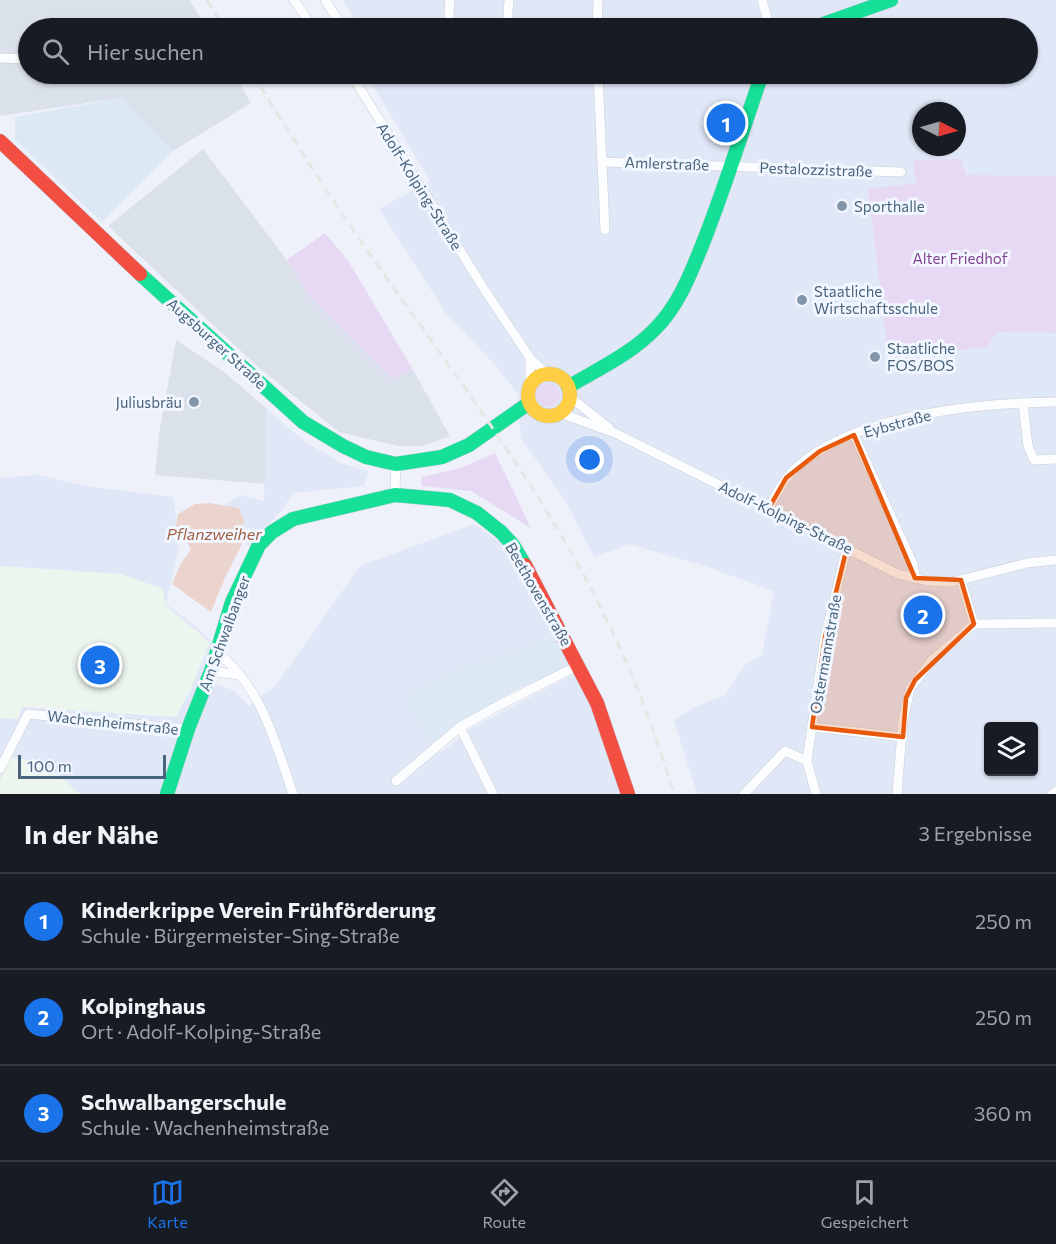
<!DOCTYPE html>
<html lang="de">
<meta charset="utf-8">
<style>
:root{--surface:#171b24;--page:#20242c;--text:#f1f3f6;--muted:#9ea1a6;--line:#363941;--accent:#1a73e8}
body{margin:0;font-family:Commissioner,sans-serif;background:var(--page);color:var(--text)}
.controls{position:absolute;right:18px;bottom:18px;display:grid;overflow:hidden;border-radius:6px;box-shadow:0 2px 4px #0004}
.controls button{width:54px;height:54px;display:grid;place-items:center;padding:0;border:0;border-bottom:2px solid var(--line);background:var(--surface);color:var(--text);font:30px sans-serif}
.compass{position:absolute;left:912px;top:102px;width:54px;height:54px;border-radius:50%;background:var(--surface);box-shadow:0 2px 4px #0004;rotate:95deg}
.scale{position:absolute;left:18px;bottom:15px;width:148px;box-sizing:border-box;padding-left:6px;border:3px solid #49657d;border-top:0;font-size:16px;line-height:21px;white-space:nowrap;color:#49657d;-webkit-text-stroke:4px #f2f6ff;paint-order:stroke}
.you{position:absolute;left:590px;top:460px;width:21px;height:21px;margin:-15px;border:4px solid #fff;border-radius:50%;background:#1a73e8;box-shadow:0 0 0 9px #1a73e833}
.badge{display:grid;place-items:center;width:39px;height:39px;border-radius:50%;background:var(--accent);color:#fff;font-size:20px;font-weight:700}
.pin{position:absolute;translate:-50% -50%;border:3px solid #fff;box-shadow:0 2px 6px #0006}
.list{margin:0;padding:0;list-style:none}
h2{display:flex;justify-content:space-between;align-items:center;height:78px;margin:0;padding:0 24px;font-size:26px}
h2 small{font-size:20px;font-weight:400;color:var(--muted)}
.list li{display:grid;grid-template-columns:39px 1fr auto;gap:18px;align-items:center;box-sizing:border-box;height:96px;padding:0 24px;border-top:2px solid var(--line)}
.list b{display:block;font-size:22px;white-space:nowrap}
.list p{margin:0;font-size:20px;white-space:nowrap;color:var(--muted)}
.list em{font-size:20px;font-style:normal;color:var(--muted)}
.icon{flex:none;width:33px;height:33px;fill:none;stroke:currentColor;stroke-width:2;stroke-linecap:round;stroke-linejoin:round}
.map{position:relative;flex:none;width:1056px;height:794px;overflow:hidden}
.search{position:absolute;background:var(--surface);box-shadow:0 2px 4px #0004;left:18px;right:18px;top:18px;height:66px;display:flex;align-items:center;gap:15px;box-sizing:border-box;padding:0 21px;border-radius:33px;color:var(--muted);font-size:22px}
.sheet{height:366px;background:var(--surface)}
nav{display:flex;justify-content:space-around;align-items:center;box-sizing:border-box;height:84px;border-top:2px solid var(--line);background:var(--surface);font-size:16px;color:var(--muted)}
nav a{display:grid;justify-items:center;gap:3px}
nav .on{color:var(--accent)}
.map>svg:first-child{display:block}
</style>
<div class="map">
<svg width="1056" height="794" viewBox="0 0 1056 794">
<rect width="100%" height="100%" fill="#eef1fa"/>
<g fill="#e0e7f7" fill-rule="evenodd">
<path d="M343,0H1056V794H697L674,720L697,706L725,695L745,665L762,655L774,591L705,566L629,544L594,557L567,504L521,438L518,394L495,365L446,313L379,209L430,181L366,74H1028V28H360ZM921,111H957V147H921ZM988,726H1034V772H988Z"/>
<polygon points="266,408 307,443 343,464 368,471 364,486 293,493 282,510 249,546 243,542 244,521 224,505 241,495 264,501"/>
<polygon points="38,475 86,486 174,497 179,545 166,604 193,624 211,641 200,679 233,690 249,706 276,685 360,566 474,524 499,541 514,555 558,634 531,646 443,675 404,696 431,744 440,753 473,727 577,673 587,691 624,794 0,794 0,478"/>
</g>
<g fill="#dce9f5">
<polygon points="121,98 173,151 102,222 15,140 15,117"/>
<polygon points="558,634 572,659 570,666 515,690 461,722 431,744 404,696 443,675 531,646"/>
</g>
<g fill="#dbe1eb">
<polygon points="0,0 189,0 207,28 28,28 28,74 234,74 251,103 173,151 121,98 0,116"/>
<polygon points="203,149 287,260 310,297 392,379 413,370 450,436 424,446 398,446 339,432 258,367 108,226"/>
<polygon points="176,340 223,371 266,408 265,484 155,475 159,434"/>
</g>
<g fill="#ecf6ef">
<polygon points="0,566 121,574 163,589 165,605 210,642 191,689 176,717 22,707 18,719 0,718"/>
<polygon points="11,758 43,762 80,794 0,794 0,780"/>
</g>
<g fill="#e7d9f4">
<polygon points="961,159 966,175 1056,176 1056,333 996,332 988,346 889,360 868,189 916,183 913,160"/>
<polygon points="325,233 349,262 413,370 392,379 310,297 287,260"/>
<circle cx="548" cy="395" r="12"/>
<polygon points="495,453 531,528 471,491 422,486 421,477 461,468"/>
</g>
<polygon fill="#ecd4ce" points="209,503 239,508 244,521 243,542 224,580 211,612 172,584 180,565 191,549 176,525 178,514 195,504"/>
<g fill="none" stroke-linecap="round" stroke-linejoin="round">
<g stroke="#c9cfd8" stroke-width="10">
<g id="street">
<polyline points="294,0 309,22 312,24 340,23"/>
<polyline points="325,0 343,28"/>
<polyline points="762,0 770,28"/>
<polyline points="448,28 450,0"/>
<polyline points="507,28 509,0"/>
<polyline points="597,28 598,0"/>
<polyline points="0,58 28,59"/>
<polyline points="351,74 484,289 530,358 546,374"/>
<polyline points="598,74 605,230"/>
<polyline points="603,162 901,172"/>
<polyline points="530,358 530,386"/>
<polyline points="570,397 609,428"/>
<polyline points="1023,403 1028,446 1034,460 1056,459"/>
<polyline points="560,413 615,433 898,574 927,581 952,582 1027,563 1056,560"/>
<polyline points="854,435 913,564 915,578"/>
<polyline points="395,495 396,464"/>
<path d="M769,508C777,493 784,478 797,467C856,414 980,403 1056,402"/>
<polyline points="961,580 974,624"/>
<polyline points="974,624 1056,623"/>
<path d="M216,652C261,684 276,745 293,794"/>
<polyline points="211,671 239,675"/>
<polyline points="460,727 493,794"/>
<polyline points="812,727 903,737"/>
<polyline points="0,769 28,714 188,729"/>
<polyline points="396,781 460,727 494,708 579,665"/>
<polyline points="744,794 785,751 807,761"/>
<polyline points="816,794 807,761 825,637 847,547"/>
<polyline points="897,794 903,720 910,689 931,661 974,624"/>
<polyline points="1052,794 1056,791"/>
</g>
</g>
<g stroke="#c7ced8" stroke-width="15">
<g id="fast">
<polyline points="812,28 891,0"/>
<polyline points="140,274 303,422 343,446 366,457 396,464 442,457 469,445 529,403"/>
<path d="M568,387C598,369 631,354 655,329C680,304 692,270 705,238C726,184 743,129 762,74"/>
<polyline points="167,794 188,729 211,671 232,602 259,545 272,532 293,519 395,495 450,500 477,513 501,532 513,545 525,565"/>
</g>
</g>
<g stroke="#c7ced8" stroke-width="15">
<circle id="slow" cx="549" cy="395" r="21"/>
</g>
<g stroke="#c7ced8" stroke-width="15">
<g id="jam">
<polyline points="0,141 140,274"/>
<polyline points="525,565 597,703 628,794"/>
</g>
</g>
<use href="#street" stroke="#fcfdfe" stroke-width="9"/>
<use href="#fast" stroke="#16e098" stroke-width="14"/>
<use href="#slow" stroke="#ffcf43" stroke-width="14"/>
<use href="#jam" stroke="#f24e42" stroke-width="14"/>
<g stroke="#e4e7e4" stroke-width="3" stroke-dasharray="9 6" stroke-linecap="butt">
<polyline points="207,0 224,28"/>
<path d="M252,74C287,128 321,184 358,237C447,366 546,490 613,633C638,685 657,739 674,794"/>
</g>
</g>
<path fill="#e8590c" fill-opacity="0.2" stroke="#e8590c" stroke-width="4.5" stroke-linejoin="round" d="M854,435L915,578L961,580L974,624L915,680L906,698L903,737L812,727L825,637L847,547L769,508L786,478L820,451Z"/>
<g fill="#8396a9" stroke="#f2f6ff" stroke-width="2">
<circle cx="842" cy="206" r="6"/>
<circle cx="802" cy="300" r="6"/>
<circle cx="875" cy="357" r="6"/>
<circle cx="194" cy="402" r="6"/>
</g>
<g text-anchor="middle" dominant-baseline="central" stroke-width="6" stroke-linejoin="round" paint-order="stroke">
<g font-size="15" fill="#49657d" stroke="#f2f6ff">
<text transform="translate(667 163) rotate(2)">Amlerstraße</text>
<text transform="translate(816 169) rotate(2)">Pestalozzistraße</text>
<text transform="translate(420 186) rotate(58)">Adolf-Kolping-Straße</text>
<text transform="translate(217 343) rotate(42)">Augsburger Straße</text>
<text transform="translate(897 423) rotate(-15)">Eybstraße</text>
<text transform="translate(786 517) rotate(26)">Adolf-Kolping-Straße</text>
<text transform="translate(539 594) rotate(60)">Beethovenstraße</text>
<text transform="translate(224 633) rotate(-70)">Am Schwalbanger</text>
<text transform="translate(825 654) rotate(-80)">Ostermannstraße</text>
<text transform="translate(113 722) rotate(6)">Wachenheimstraße</text>
</g>
<g font-size="15" fill="#49657d" stroke="#f2f6ff" text-anchor="start">
<text x="854" y="206">Sporthalle</text>
<text x="814" y="291">Staatliche<tspan x="814" dy="17">Wirtschaftsschule</tspan></text>
<text x="887" y="348">Staatliche<tspan x="887" dy="17">FOS/BOS</tspan></text>
<text x="182" y="402" text-anchor="end">Juliusbräu</text>
</g>
<g font-size="15" fill="#834491" stroke="#f2f6ff">
<text x="960" y="258">Alter Friedhof</text>
</g>
<g font-size="16" font-style="italic" fill="#a15f45" stroke="#f2f6ff">
<text x="214" y="533">Pflanzweiher</text>
</g>
</g>
</svg>
<div class="controls">
<button><svg class="icon" aria-label="layers" viewBox="0 0 24 24"><path d="M12 4l9 5-9 5-9-5zM3 14l9 5 9-5"/></svg></button>
</div>
<svg class="compass" viewBox="-18 -18 36 36"><path d="M0-13l5 13h-10z" fill="#e53935"/><path d="M0 13l5-13h-10z" fill="#9ea1a6"/></svg>
<div class="scale">100 m</div>
<div class="you"></div>
<div class="pin badge" style="left:726px;top:123px">1</div>
<div class="pin badge" style="left:923px;top:615px">2</div>
<div class="pin badge" style="left:100px;top:665px">3</div>
<div class="search"><svg class="icon" aria-label="search" viewBox="0 0 24 24"><circle cx="10" cy="10" r="6"/><path d="M15 15l6 6"/></svg>Hier suchen</div>
</div>
<section class="sheet">
<h2>In der Nähe<small>3 Ergebnisse</small></h2>
<ul class="list">
<li><span class="badge">1</span><div><b>Kinderkrippe Verein Frühförderung</b><p>Schule · Bürgermeister-Sing-Straße</p></div><em>250 m</em></li>
<li><span class="badge">2</span><div><b>Kolpinghaus</b><p>Ort · Adolf-Kolping-Straße</p></div><em>250 m</em></li>
<li><span class="badge">3</span><div><b>Schwalbangerschule</b><p>Schule · Wachenheimstraße</p></div><em>360 m</em></li>
</ul>
</section>
<nav>
<a class="on"><svg class="icon" aria-label="map" viewBox="0 0 24 24"><path d="M3 6l6-2 6 2 6-2v14l-6 2-6-2-6 2zM9 4v14M15 6v14"/></svg>Karte</a>
<a><svg class="icon" aria-label="directions" viewBox="0 0 24 24"><path d="M12 3l9 9-9 9-9-9zM9 14v-3h6M13 9l2 2-2 2"/></svg>Route</a>
<a><svg class="icon" aria-label="saved" viewBox="0 0 24 24"><path d="M7 4h10v16l-5-4-5 4z"/></svg>Gespeichert</a>
</nav>
